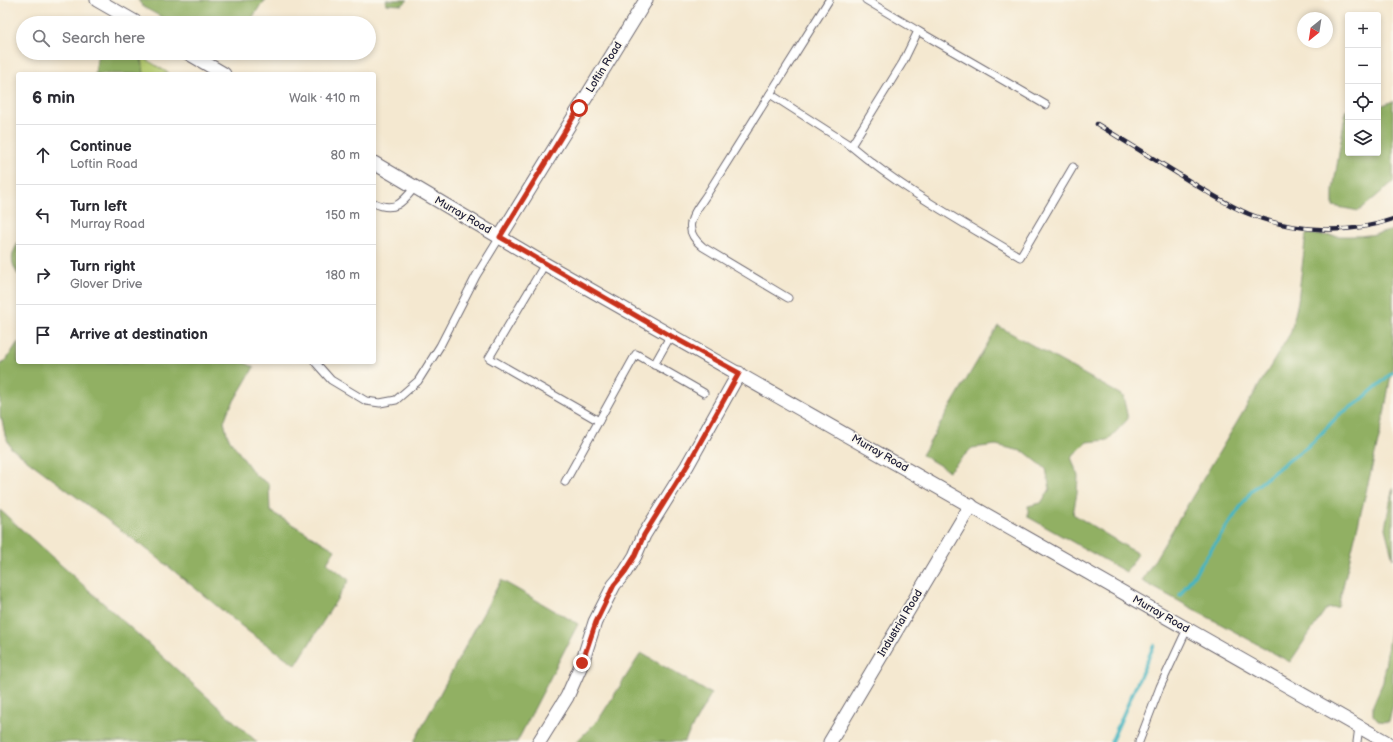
<!DOCTYPE html>
<meta charset="utf-8">
<style>
:root{--surface:#fff;--page:#f2f2f3;--text:#2b2b33;--muted:#7c7c81;--line:#e1e1e2}
body{margin:0;font-family:"Balsamiq Sans",sans-serif;background:var(--page);color:var(--text)}
.controls{position:absolute;right:12px;top:12px;display:grid;overflow:hidden;border-radius:4px;box-shadow:0 2px 6px #0003}
.controls button{width:36px;height:36px;display:grid;place-items:center;padding:0;border:0;border-bottom:1px solid var(--line);background:var(--surface);color:var(--text);font:20px sans-serif}
.compass{position:absolute;left:1297px;top:12px;width:36px;height:36px;border-radius:50%;background:var(--surface);box-shadow:0 2px 6px #0003;rotate:210deg}
.stop{position:absolute;width:12px;height:12px;margin:-9px;border:3px solid #c8321e;border-radius:50%;background:#fff}
.stop.end{background:#c8321e;border-color:#fff;box-shadow:0 1px 4px #0008}
.list{margin:0;padding:0;list-style:none}
h2{display:flex;justify-content:space-between;align-items:center;height:52px;margin:0;padding:0 16px;font-size:17px}
h2 small{font-size:13px;font-weight:400;color:var(--muted)}
.list li{display:grid;grid-template-columns:26px 1fr auto;gap:12px;align-items:center;box-sizing:border-box;height:60px;padding:0 16px;border-top:1px solid var(--line)}
.list b{display:block;font-size:15px;white-space:nowrap}
.list p{margin:0;font-size:13px;white-space:nowrap;color:var(--muted)}
.list em{font-size:13px;font-style:normal;color:var(--muted)}
.icon{flex:none;width:22px;height:22px;fill:none;stroke:currentColor;stroke-width:2;stroke-linecap:round;stroke-linejoin:round}
.map{position:relative;flex:none;width:1393px;height:742px;overflow:hidden}
.search{position:absolute;background:var(--surface);box-shadow:0 2px 6px #0003;left:16px;top:16px;width:360px;height:44px;display:flex;align-items:center;gap:10px;box-sizing:border-box;padding:0 14px;border-radius:22px;color:var(--muted);font-size:15px}
.panel{position:absolute;background:var(--surface);box-shadow:0 2px 6px #0003;left:16px;top:72px;width:360px;height:292px;border-radius:4px}
.map>svg:first-child{display:block}
</style>
<div class="map">
<svg width="1393" height="742" viewBox="0 0 1393 742">
<rect width="100%" height="100%" fill="#fbf7ec"/>
<filter id="ink" filterUnits="userSpaceOnUse"><feTurbulence type="fractalNoise" baseFrequency=".025" numOctaves="2"/><feDisplacementMap in="SourceGraphic" scale="8" xChannelSelector="R" yChannelSelector="G"/><feConvolveMatrix kernelMatrix="1 2 1 2 8 2 1 2 1" color-interpolation-filters="sRGB"/></filter>
<filter id="wash" filterUnits="userSpaceOnUse"><feTurbulence type="fractalNoise" baseFrequency=".012" numOctaves="4" result="noise"/><feDisplacementMap in="SourceGraphic" scale="16" xChannelSelector="R" yChannelSelector="G"/><feGaussianBlur stdDeviation="0.9" result="paint"/><feColorMatrix in="noise" values="0 0 0 0 0 0 0 0 0 0 0 0 0 0 0 0 0 1.4 0 .05"/><feComposite in="paint" operator="in"/></filter>
<g filter="url(#wash)">
<rect width="100%" height="100%" fill="#f4e8d0"/>
<polygon fill="#b7cd72" stroke="#6c7856" points="142,57 170,74 144,74"/>
<g fill="#91b064" stroke="#5a6950">
<polygon points="138,0 266,0 260,6 249,23 173,23 143,7"/>
<polygon points="386,0 408,0 402,5 386,4"/>
<polygon points="98,53 140,53 144,74 95,74"/>
<polygon points="1393,101 1393,182 1359,211 1333,206 1333,190 1346,110 1348,109 1348,153 1378,153 1378,107"/>
<path d="M1393,230V363L1382,426L1338,607L1326,609L1290,662L1142,581L1291,332L1298,301L1306,234C1335,236 1365,239 1393,230Z"/>
<path d="M18,243V275C11,262 10,256 18,243Z"/>
<polygon points="998,326 1123,396 1128,419 1108,440 1087,442 1071,457 1078,476 1077,493 1073,514 1138,554 1126,572 1028,517 1028,506 1041,503 1050,489 1046,469 1025,452 996,445 972,448 949,471 922,455"/>
<polygon points="18,342 18,362 243,362 254,367 228,411 224,422 228,437 255,475 269,484 270,511 335,550 327,563 349,580 296,665 249,632 153,554 11,448 5,435 2,420 0,417 0,364 5,362"/>
<polygon points="1393,487 1393,559 1385,528"/>
<polygon points="0,510 256,741 257,742 0,742"/>
<polygon points="501,580 578,624 517,742 414,742"/>
<polygon points="1393,608 1393,704 1389,722 1378,721 1373,715 1373,705 1383,682"/>
<polygon points="641,653 711,694 684,742 576,742 599,719"/>
</g>
<g fill="none" stroke-linecap="round" stroke-linejoin="round">
<g stroke="#46b5c0" stroke-width="3.5">
<polyline points="1180,595 1252,490 1281,466 1312,443 1340,414 1359,402 1393,372"/>
<polyline points="1111,742 1154,645"/>
</g>
</g>
</g>
<g filter="url(#ink)">
<g fill="none" stroke-linecap="round" stroke-linejoin="round">
<g stroke="#6c676f" stroke-width="9">
<g id="service">
<polyline points="918,31 1046,105"/>
<polyline points="770,94 851,146 903,62 918,31 866,0"/>
<path d="M851,146C903,190 962,222 1020,257L1073,167"/>
<path d="M374,203C395,213 403,202 415,187"/>
<polyline points="545,264 489,358 599,421"/>
<path d="M788,298L703,247C678,227 696,212 709,191L829,0"/>
<polyline points="315,362 331,380 366,401 380,403 396,400 418,381 440,346 476,276 500,237"/>
<polyline points="654,365 671,335"/>
<polyline points="565,482 636,354 704,393"/>
<polyline points="1139,742 1160,687 1187,629"/>
<polyline points="1357,742 1359,727"/>
</g>
</g>
<g stroke="#6c676f" stroke-width="15">
<g id="minor">
<polyline points="97,0 137,23"/>
<polyline points="188,53 224,74"/>
<polyline points="374,163 545,264 1386,742"/>
<polyline points="500,237 646,0"/>
<polyline points="539,742 567,697 582,663 595,622 614,585 625,572 635,556 644,535 687,466 739,373"/>
<polyline points="830,742 971,505"/>
</g>
</g>
<use href="#service" stroke="#fff" stroke-width="7"/>
<use href="#minor" stroke="#fff" stroke-width="13"/>
<g stroke="#22223b" stroke-width="4.5">
<path id="rail" d="M1097,124C1123,140 1149,156 1175,172C1199,187 1223,203 1249,214C1293,232 1349,235 1393,219"/>
</g>
<use href="#rail" stroke="#fbf7ec" stroke-width="3" stroke-dasharray="9" stroke-linecap="butt"/>
</g>
</g>
<g fill="none" stroke-linecap="round" stroke-linejoin="round" filter="url(#ink)">
<polyline stroke="#c8321e" stroke-width="5" points="579,108 500,237 671,336 739,373 687,466 644,535 635,556 625,572 614,585 596,622 582,663"/>
</g>
<g text-anchor="middle" dominant-baseline="central" stroke-width="3.5" stroke-linejoin="round" paint-order="stroke">
<g font-size="11" fill="#22223b" stroke="#fbf7ec">
<text transform="translate(604 67) rotate(-58)">Loftin Road</text>
<text transform="translate(463 215) rotate(30)">Murray Road</text>
<text transform="translate(880 453) rotate(30)">Murray Road</text>
<text transform="translate(1161 614) rotate(30)">Murray Road</text>
<text transform="translate(900 623) rotate(-59)">Industrial Road</text>
</g>
</g>
</svg>
<div class="controls">
<button>+</button>
<button>−</button>
<button><svg class="icon" aria-label="locate" viewBox="0 0 24 24"><circle cx="12" cy="12" r="6"/><path d="M12 2v4M12 18v4M2 12h4M18 12h4"/></svg></button>
<button><svg class="icon" aria-label="layers" viewBox="0 0 24 24"><path d="M12 4l9 5-9 5-9-5zM3 14l9 5 9-5"/></svg></button>
</div>
<svg class="compass" viewBox="-18 -18 36 36"><path d="M0-13l5 13h-10z" fill="#e53935"/><path d="M0 13l5-13h-10z" fill="#7c7c81"/></svg>
<div class="stop" style="left:579px;top:108px"></div>
<div class="stop end" style="left:582px;top:663px"></div>
<div class="search"><svg class="icon" aria-label="search" viewBox="0 0 24 24"><circle cx="10" cy="10" r="6"/><path d="M15 15l6 6"/></svg>Search here</div>
<section class="panel">
<h2>6 min<small>Walk · 410 m</small></h2>
<ul class="list">
<li><svg class="icon" aria-label="ahead" viewBox="0 0 24 24"><path d="M12 20V5M6 11l6-6 6 6"/></svg><div><b>Continue</b><p>Loftin Road</p></div><em>80 m</em></li>
<li><svg class="icon" aria-label="left" viewBox="0 0 24 24"><path d="M17 20v-9H6M10 6l-5 5 5 5"/></svg><div><b>Turn left</b><p>Murray Road</p></div><em>150 m</em></li>
<li><svg class="icon" aria-label="right" viewBox="0 0 24 24"><path d="M7 20v-9h11M14 6l5 5-5 5"/></svg><div><b>Turn right</b><p>Glover Drive</p></div><em>180 m</em></li>
<li><svg class="icon" aria-label="arrive" viewBox="0 0 24 24"><path d="M6 21V4h12l-3 4 3 4H6"/></svg><div><b>Arrive at destination</b></div></li>
</ul>
</section>
</div>
